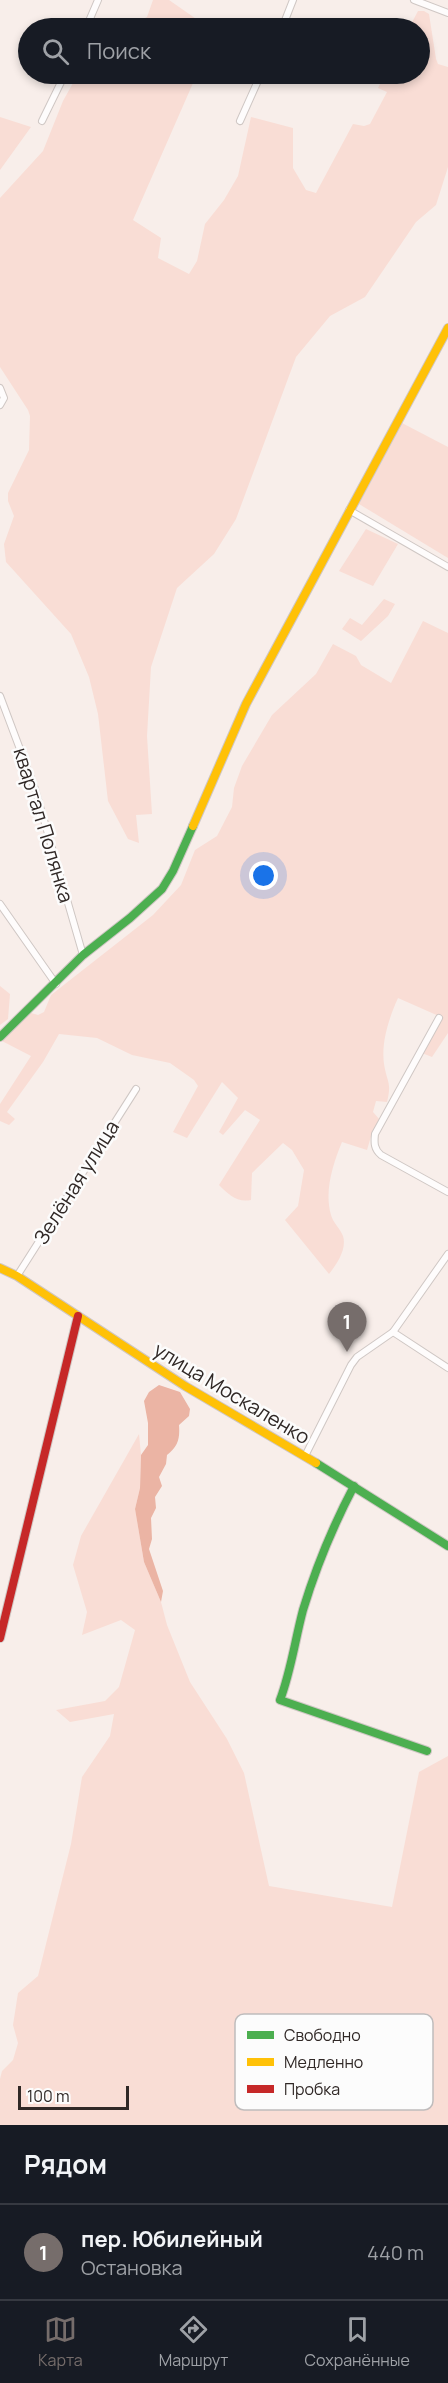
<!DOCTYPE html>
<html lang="ru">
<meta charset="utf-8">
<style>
:root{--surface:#171b24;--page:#20242c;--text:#f1f3f6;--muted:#9ea1a6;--line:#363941;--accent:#766d6b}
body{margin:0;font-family:Manrope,sans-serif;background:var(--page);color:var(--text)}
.scale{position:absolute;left:18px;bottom:15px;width:111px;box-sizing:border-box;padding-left:6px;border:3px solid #302826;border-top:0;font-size:16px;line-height:21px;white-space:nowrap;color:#302826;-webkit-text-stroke:4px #fcfcfc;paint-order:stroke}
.you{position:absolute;left:264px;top:876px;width:21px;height:21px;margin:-15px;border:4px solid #fff;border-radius:50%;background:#1a73e8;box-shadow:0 0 0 9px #1a73e833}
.badge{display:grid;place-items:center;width:39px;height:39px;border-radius:50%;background:var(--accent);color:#fff;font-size:20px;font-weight:700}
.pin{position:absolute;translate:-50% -50px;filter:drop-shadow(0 2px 3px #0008)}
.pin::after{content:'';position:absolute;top:32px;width:21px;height:18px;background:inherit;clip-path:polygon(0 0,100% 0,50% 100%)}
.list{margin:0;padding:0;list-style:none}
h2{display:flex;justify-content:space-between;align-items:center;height:78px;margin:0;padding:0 24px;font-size:26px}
h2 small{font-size:20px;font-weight:400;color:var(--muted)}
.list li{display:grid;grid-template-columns:39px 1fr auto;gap:18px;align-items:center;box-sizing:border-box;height:96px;padding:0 24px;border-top:2px solid var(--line)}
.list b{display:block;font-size:22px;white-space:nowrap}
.list p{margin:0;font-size:20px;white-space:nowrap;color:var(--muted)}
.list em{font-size:20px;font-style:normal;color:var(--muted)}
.icon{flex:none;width:33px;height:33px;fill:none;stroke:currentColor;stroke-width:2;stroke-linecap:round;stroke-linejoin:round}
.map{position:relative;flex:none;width:448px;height:2125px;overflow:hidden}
.search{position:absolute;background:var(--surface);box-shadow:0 3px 9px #0003;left:18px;right:18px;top:18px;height:66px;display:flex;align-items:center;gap:15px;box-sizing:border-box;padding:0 21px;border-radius:33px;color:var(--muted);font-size:22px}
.sheet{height:174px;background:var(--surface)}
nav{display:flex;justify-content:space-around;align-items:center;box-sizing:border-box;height:84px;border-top:2px solid var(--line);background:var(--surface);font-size:16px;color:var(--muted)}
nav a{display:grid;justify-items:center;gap:3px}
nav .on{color:var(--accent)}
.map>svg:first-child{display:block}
</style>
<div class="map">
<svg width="448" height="2125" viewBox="0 0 448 2125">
<rect width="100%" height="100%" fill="#f8eeea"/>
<g fill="#f9ddd5">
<path d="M153,0H169L202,23L205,28H99L106,20C120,21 135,25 147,17Z"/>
<polygon points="418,11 424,11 429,14 436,59 438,64 448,67 448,167 436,205 416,222 365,297 330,316 296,357 236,519 214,554 177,588 151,667 147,736 152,814 136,815 139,843 128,839 108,801 98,714 89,677 71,634 6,562 4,544 14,516 8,501 8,493 29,450 30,416 28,410 0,367 0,198 43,151 63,101 78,74 197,74 133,220 161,238 158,258 189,274 197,261 205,224 224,200 238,176 251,117 293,128 293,168 306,190 316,193 353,124 364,126 370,124 387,92 378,88 385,74 420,74 420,28 409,28"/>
<polygon points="0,117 31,127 0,170"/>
<polygon points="402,423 448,447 448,558 359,504"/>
<polygon points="366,529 398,544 373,586 339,571"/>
<polygon points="384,599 395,604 388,616 361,641 342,629 350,618 362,625"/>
<path d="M423,621L448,633V1033L432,1057L422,1053L441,1017L398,998C389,1018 381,1042 384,1064C387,1083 392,1082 387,1102L376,1101L373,1112L380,1120L372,1133L367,1150L342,1142C333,1164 324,1191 331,1215C333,1223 340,1228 343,1236C347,1249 337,1264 329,1274L285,1220L298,1206L304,1170L292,1150L283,1143L252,1173L251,1200C237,1203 228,1194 219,1185L260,1120L245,1110L223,1135L219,1132L238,1098L222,1082L187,1138L173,1132L198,1086L194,1080L170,1063L132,1055L97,1038L59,1034L43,1062L7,1112L15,1119L9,1125L0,1121V1104L31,1056L0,1040L31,1013L38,1015L44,1012L51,995L153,915L181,885L195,850L217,836L232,807L234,788L242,766L272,715L316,674L333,644L356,656L361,665L391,683Z"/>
<polygon points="0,986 10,994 8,1019 0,1025"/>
<polygon points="139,1434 141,1455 140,1488 135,1509 144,1562 161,1602 167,1625 190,1682 227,1739 244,1773 269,1886 392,1907 419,1772 448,1756 448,2125 0,2125 0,2079 2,2071 13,2060 18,2043 13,2025 18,1993 38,1976 71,1844 82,1777 110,1736 114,1714 70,1722 56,1710 105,1701 119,1687 135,1630 121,1620 82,1635 87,1612 73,1565 81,1536"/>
</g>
<path fill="#ebb4a4" d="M159,1385L180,1392L190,1409L189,1416L179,1425C180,1439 178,1446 167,1455L166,1464L159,1477L162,1486L155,1497L156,1508L151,1518L152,1539L149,1549L163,1591L161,1602L144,1562L135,1509L140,1488L141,1455L148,1445V1423L144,1401L149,1392Z"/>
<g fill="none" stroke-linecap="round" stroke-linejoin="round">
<g stroke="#cfc7c4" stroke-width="8">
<g id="street">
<polyline points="414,0 448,13"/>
<polyline points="86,28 98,0"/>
<polyline points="282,28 293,0"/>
<polyline points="42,121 65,74"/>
<polyline points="240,121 261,74"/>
<polyline points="0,388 4,398 0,405"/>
<polyline points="349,510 448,567"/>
<polyline points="0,696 35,789 83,955"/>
<polyline points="0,904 56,984"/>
<path d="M439,1018L375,1134C374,1143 374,1149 381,1155L448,1192"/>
<polyline points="17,1276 136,1089"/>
<polyline points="393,1332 448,1368"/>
<polyline points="305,1456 351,1365 357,1357 393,1332 448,1254"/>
</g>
</g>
<g stroke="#cfc7c4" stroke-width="10">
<g id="fast">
<polyline points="0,1037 83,955 130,918 162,889 173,871 193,826"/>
<polyline points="316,1463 448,1546"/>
<path d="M354,1486C333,1526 316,1567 303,1610C295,1640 291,1671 280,1700L427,1751"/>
</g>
</g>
<g stroke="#cfc7c4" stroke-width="10">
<g id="slow">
<polyline points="193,826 246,704 448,328"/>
<polyline points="0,1268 17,1276 185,1386 316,1463"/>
</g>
</g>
<g stroke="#cfc7c4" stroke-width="10">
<polyline id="jam" points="0,1638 78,1316"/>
</g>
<use href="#street" stroke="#fefcfc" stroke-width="6"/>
<use href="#fast" stroke="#4caf50" stroke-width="8"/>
<use href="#slow" stroke="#ffc107" stroke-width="8"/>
<use href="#jam" stroke="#c62828" stroke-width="8"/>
</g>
<g text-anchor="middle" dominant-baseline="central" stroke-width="5" stroke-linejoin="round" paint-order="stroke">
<g font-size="20" fill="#302826" stroke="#fcfcfc">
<text transform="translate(44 825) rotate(73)">квартал Полянка</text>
<text transform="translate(76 1182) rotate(-58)">Зелёная улица</text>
<text transform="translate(232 1393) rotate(31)">улица Москаленко</text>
</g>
</g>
<rect x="235" y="2014" width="198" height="96" rx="9" fill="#fcfcfc" stroke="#bfbcbc" stroke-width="1.5"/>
<rect x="247" y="2031" width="27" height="8" fill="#4caf50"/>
<rect x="247" y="2058" width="27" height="8" fill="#ffc107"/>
<rect x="247" y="2085" width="27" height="8" fill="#c62828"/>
<g font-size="16" fill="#302826">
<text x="284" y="2041">Свободно</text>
<text x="284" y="2068">Медленно</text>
<text x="284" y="2095">Пробка</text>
</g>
</svg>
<div class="scale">100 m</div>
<div class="you"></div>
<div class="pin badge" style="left:347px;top:1352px">1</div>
<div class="search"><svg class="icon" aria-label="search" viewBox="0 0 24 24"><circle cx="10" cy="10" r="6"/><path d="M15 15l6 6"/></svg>Поиск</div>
</div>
<section class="sheet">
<h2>Рядом<small></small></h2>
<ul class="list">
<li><span class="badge">1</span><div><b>пер. Юбилейный</b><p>Остановка</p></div><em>440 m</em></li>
</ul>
</section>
<nav>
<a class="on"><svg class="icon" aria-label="map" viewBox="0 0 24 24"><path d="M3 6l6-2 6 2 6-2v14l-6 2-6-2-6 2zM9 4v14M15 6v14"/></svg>Карта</a>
<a><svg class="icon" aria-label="directions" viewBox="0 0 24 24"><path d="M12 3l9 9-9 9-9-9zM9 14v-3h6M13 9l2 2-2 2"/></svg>Маршрут</a>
<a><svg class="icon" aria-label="saved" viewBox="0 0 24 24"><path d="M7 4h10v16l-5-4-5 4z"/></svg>Сохранённые</a>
</nav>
